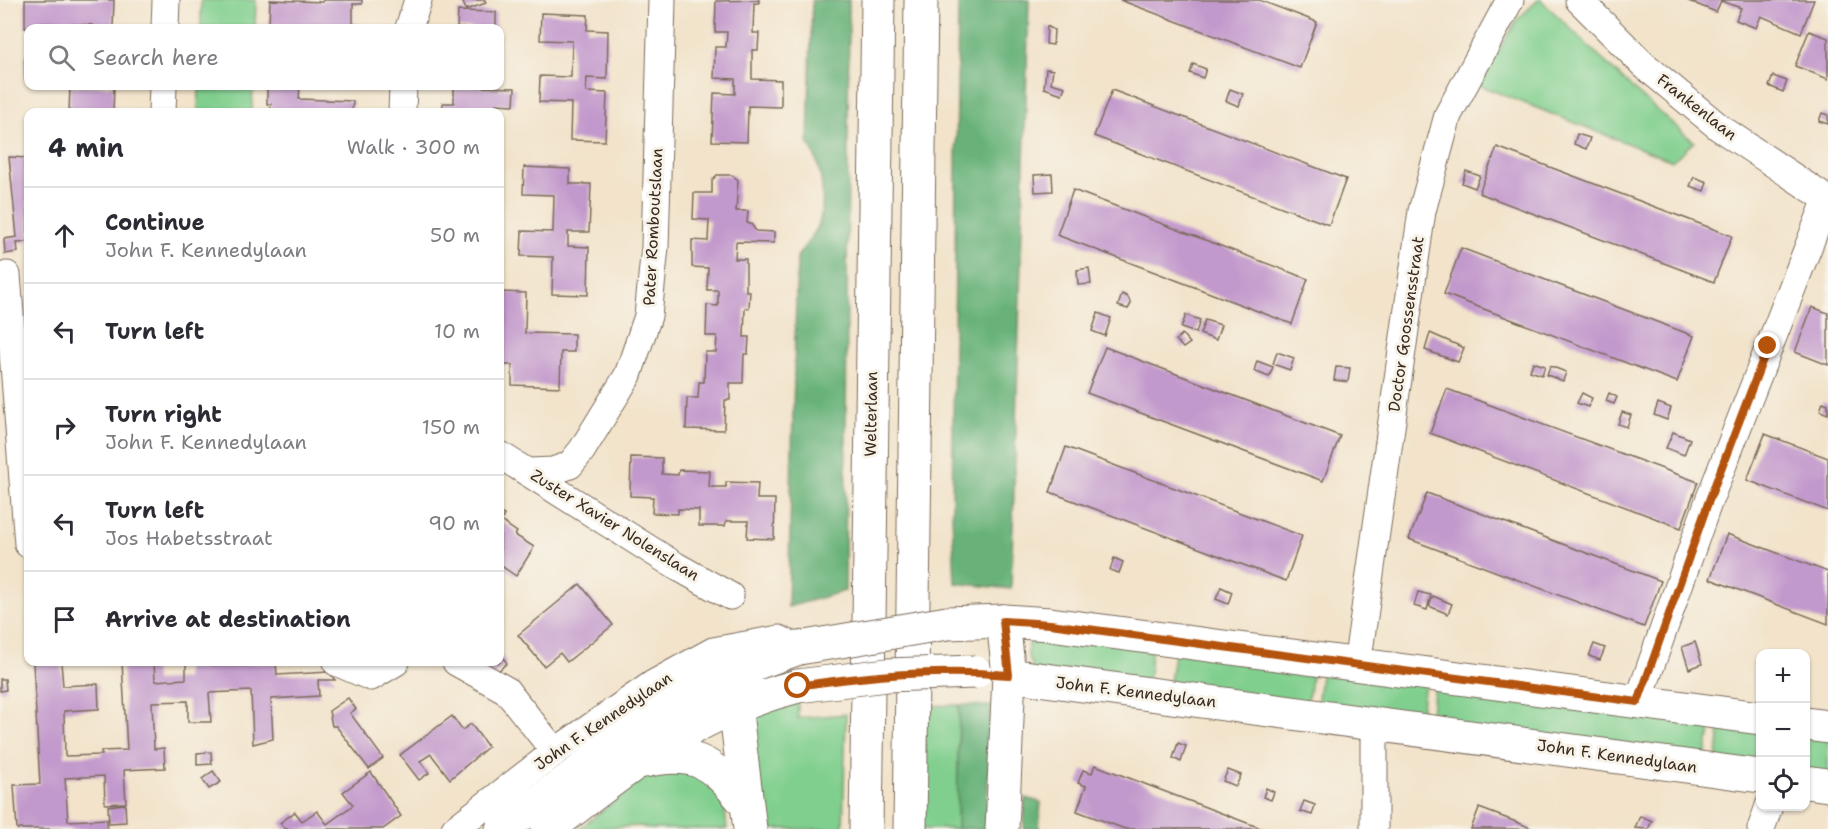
<!DOCTYPE html>
<meta charset="utf-8">
<style>
:root{--surface:#fff;--page:#f7f7f7;--text:#2b2b33;--muted:#7c7c81;--line:#e1e1e2}
body{margin:0;font-family:"Shantell Sans",sans-serif;background:var(--page);color:var(--text)}
.controls{position:absolute;right:18px;bottom:18px;display:grid;overflow:hidden;border-radius:12px;box-shadow:0 2px 4px #0004}
.controls button{width:54px;height:54px;display:grid;place-items:center;padding:0;border:0;border-bottom:2px solid var(--line);background:var(--surface);color:var(--text);font:30px sans-serif}
.stop{position:absolute;width:18px;height:18px;margin:-14px;border:4px solid #b45309;border-radius:50%;background:#fff}
.stop.end{background:#b45309;border-color:#fff;box-shadow:0 2px 6px #0008}
.list{margin:0;padding:0;list-style:none}
h2{display:flex;justify-content:space-between;align-items:center;height:78px;margin:0;padding:0 24px;font-size:26px}
h2 small{font-size:20px;font-weight:400;color:var(--muted)}
.list li{display:grid;grid-template-columns:39px 1fr auto;gap:18px;align-items:center;box-sizing:border-box;height:96px;padding:0 24px;border-top:2px solid var(--line)}
.list b{display:block;font-size:22px;white-space:nowrap}
.list p{margin:0;font-size:20px;white-space:nowrap;color:var(--muted)}
.list em{font-size:20px;font-style:normal;color:var(--muted)}
.icon{flex:none;width:33px;height:33px;fill:none;stroke:currentColor;stroke-width:2;stroke-linecap:round;stroke-linejoin:round}
.map{position:relative;flex:none;width:1828px;height:829px;overflow:hidden}
.search{position:absolute;background:var(--surface);box-shadow:0 2px 4px #0004;left:24px;top:24px;width:480px;height:66px;display:flex;align-items:center;gap:15px;box-sizing:border-box;padding:0 21px;border-radius:12px;color:var(--muted);font-size:22px}
.panel{position:absolute;background:var(--surface);box-shadow:0 2px 4px #0004;left:24px;top:108px;width:480px;height:558px;border-radius:12px}
.map>svg:first-child{display:block}
</style>
<div class="map">
<svg width="1828" height="829" viewBox="0 0 1828 829">
<rect width="100%" height="100%" fill="#f7f3e8"/>
<filter id="ink" filterUnits="userSpaceOnUse"><feTurbulence type="fractalNoise" baseFrequency=".0167" numOctaves="2"/><feDisplacementMap in="SourceGraphic" scale="12" xChannelSelector="R" yChannelSelector="G"/><feConvolveMatrix kernelMatrix="1 2 1 2 8 2 1 2 1" color-interpolation-filters="sRGB"/></filter>
<filter id="wash" filterUnits="userSpaceOnUse"><feTurbulence type="fractalNoise" baseFrequency=".008" numOctaves="4" result="noise"/><feDisplacementMap in="SourceGraphic" scale="24" xChannelSelector="R" yChannelSelector="G"/><feGaussianBlur stdDeviation="1.35" result="paint"/><feColorMatrix in="noise" values="0 0 0 0 0 0 0 0 0 0 0 0 0 0 0 0 0 1.4 0 .05"/><feComposite in="paint" operator="in"/></filter>
<g filter="url(#wash)">
<rect width="100%" height="100%" fill="#f2e3ca"/>
<g fill="#80cf8e" stroke="#5e7c56" stroke-width="1.5">
<polygon points="201,0 256,0 255,28 201,28"/>
<polygon points="1538,0 1541,0 1634,90 1694,142 1672,161 1478,85 1517,20"/>
<polygon points="199,86 253,86 252,112 198,112"/>
<path d="M1039,632L1152,643L1148,686L1035,670C1025,655 1024,644 1039,632Z"/>
<polygon points="1175,647 1313,665 1307,706 1169,689"/>
<polygon points="1322,667 1425,682 1420,721 1317,707"/>
<polygon points="1436,682 1712,719 1705,761 1429,722"/>
<polygon points="798,695 798,718 846,714 843,829 762,829 747,725 757,708"/>
<polygon points="959,705 957,829 922,829 925,706"/>
<polygon points="1721,721 1760,726 1760,769 1716,763"/>
<polygon points="1806,732 1828,735 1828,777 1806,775"/>
<polygon points="684,766 723,794 727,829 650,829 640,826 579,829 644,778"/>
</g>
<g fill="#68b279" stroke="#526e4c" stroke-width="1.5">
<path d="M812,0H849L845,591L788,607L797,257C803,247 818,232 820,221C826,196 821,163 808,142Z"/>
<polygon points="958,0 1029,0 1011,589 955,583 952,515"/>
<polygon points="959,705 991,706 986,829 957,829"/>
<polygon points="1025,798 1041,802 1039,829 1024,829"/>
</g>
<g id="blocks">
<g fill="#c299cc">
<polygon points="25,0 114,0 113,28 92,28 92,25 41,23 40,28 25,28"/>
<polygon points="270,0 323,2 323,0 362,0 362,4 353,4 353,24 362,25 361,28 269,24"/>
<polygon points="462,0 485,0 486,3 466,10"/>
<polygon points="759,0 759,3 754,3 753,33 759,33 758,50 752,50 752,79 781,80 781,107 748,106 747,142 712,141 714,93 735,94 735,79 714,78 715,47 726,47 727,32 715,32 716,1"/>
<polygon points="1120,0 1259,0 1317,22 1300,68"/>
<polygon points="1686,0 1814,0 1801,33 1761,16 1756,28 1736,20 1741,8 1721,1 1716,12"/>
<polygon points="458,11 496,12 496,28 457,28"/>
<polygon points="541,13 588,15 587,30 608,31 607,79 587,78 586,92 607,93 605,141 570,140 571,103 539,102 540,76 571,77 572,41 540,40"/>
<polygon points="1047,26 1054,30 1053,45 1046,44"/>
<polygon points="1809,31 1828,38 1828,79 1795,66"/>
<rect x="25" y="57" width="3" height="23"/>
<polygon points="1193,64 1206,69 1203,78 1190,73"/>
<polygon points="1046,69 1053,70 1051,83 1065,87 1062,94 1044,88"/>
<polygon points="1773,76 1787,81 1783,92 1769,86"/>
<polygon points="70,86 114,86 113,112 69,112"/>
<polygon points="267,86 300,86 299,99 353,101 352,112 270,112 271,104 267,104"/>
<polygon points="443,86 515,88 514,105 496,104 495,112 442,112 443,103 454,103 454,88 442,88"/>
<polygon points="1230,89 1243,94 1239,106 1226,101"/>
<polygon points="1112,90 1346,179 1329,225 1094,136"/>
<polygon points="1822,113 1828,115 1828,124 1819,121"/>
<polygon points="1577,134 1590,138 1586,149 1574,144"/>
<polygon points="1497,147 1732,236 1714,282 1479,193"/>
<polygon points="9,157 28,158 28,242 17,243 18,252 5,254 4,239 17,237"/>
<polygon points="524,167 570,169 570,184 591,184 589,232 568,232 568,246 589,247 588,295 552,294 553,257 521,256 522,231 553,232 554,195 523,194"/>
<polygon points="1466,171 1480,176 1475,188 1462,183"/>
<polygon points="1052,174 1053,191 1035,192 1034,175"/>
<polygon points="717,175 732,175 738,180 736,211 748,211 747,223 751,224 756,231 774,232 774,243 736,242 735,259 746,259 746,291 750,291 749,308 745,308 744,337 749,337 748,354 744,354 743,383 730,383 730,400 725,400 724,430 686,429 687,398 698,398 699,382 704,382 705,352 716,352 717,336 706,336 707,305 718,306 718,290 707,290 708,268 692,267 692,240 708,241 709,220 693,219 694,193 712,193 712,180"/>
<polygon points="1694,177 1707,182 1704,191 1690,186"/>
<polygon points="1073,190 1308,279 1292,324 1057,235"/>
<polygon points="1461,248 1694,336 1677,382 1444,294"/>
<polygon points="1089,268 1091,284 1078,285 1077,270"/>
<polygon points="500,292 526,293 525,333 574,334 574,352 561,352 560,387 512,385 512,365 500,365"/>
<polygon points="1122,294 1128,297 1131,304 1128,309 1118,306"/>
<polygon points="1812,307 1828,313 1828,365 1795,352"/>
<polygon points="1098,313 1111,318 1105,336 1092,331"/>
<polygon points="1186,315 1200,320 1196,333 1181,328"/>
<polygon points="1205,320 1221,325 1216,340 1200,334"/>
<polygon points="1430,333 1464,348 1458,362 1425,350"/>
<polygon points="1182,334 1190,343 1183,348 1176,340"/>
<polygon points="1105,347 1340,436 1323,481 1087,393"/>
<polygon points="1277,352 1294,358 1290,370 1273,364"/>
<polygon points="1257,361 1273,367 1269,377 1254,371"/>
<polygon points="1533,362 1545,366 1542,375 1530,371"/>
<polygon points="1550,366 1566,372 1563,381 1547,375"/>
<polygon points="1336,367 1350,368 1348,382 1334,380"/>
<polygon points="1447,389 1698,482 1681,528 1430,433"/>
<polygon points="1582,393 1592,398 1588,407 1577,403"/>
<polygon points="1609,393 1617,397 1614,404 1606,401"/>
<polygon points="1823,402 1828,404 1828,414 1820,411"/>
<polygon points="1658,403 1671,408 1667,420 1654,415"/>
<polygon points="1622,412 1631,415 1627,427 1618,424"/>
<polygon points="1673,432 1690,439 1684,455 1666,448"/>
<polygon points="1765,434 1828,458 1828,511 1747,480"/>
<polygon points="1066,447 1302,536 1286,581 1050,492"/>
<polygon points="631,457 662,458 662,474 678,475 679,470 710,471 709,487 726,487 726,482 758,483 757,499 775,499 774,539 747,538 748,521 726,521 725,526 699,526 699,510 678,509 678,514 652,513 653,497 630,496"/>
<polygon points="1427,493 1661,581 1644,627 1409,539"/>
<polygon points="500,513 504,515 501,521 517,532 515,535 534,547 516,576 500,565"/>
<polygon points="1727,534 1828,572 1828,624 1710,579"/>
<polygon points="1114,558 1123,562 1119,573 1110,570"/>
<polygon points="580,584 613,625 567,662 560,653 544,666 518,635"/>
<polygon points="1221,587 1232,592 1228,604 1216,599"/>
<polygon points="1418,592 1431,595 1427,610 1414,606"/>
<polygon points="1433,596 1452,604 1448,614 1429,606"/>
<polygon points="1695,642 1702,664 1689,669 1682,647"/>
<polygon points="1594,644 1605,648 1600,660 1589,656"/>
<polygon points="500,654 507,663 494,675 474,662 500,662"/>
<polygon points="33,662 61,662 63,686 98,684 99,709 64,711 65,756 102,755 101,751 127,750 122,662 154,662 155,681 186,679 186,662 213,662 214,665 276,662 277,675 329,672 335,680 318,680 319,696 271,699 273,739 253,744 251,691 209,693 211,722 188,722 188,701 152,702 154,749 164,748 165,768 124,770 126,803 105,804 104,776 65,778 68,821 107,819 107,829 17,829 14,785 40,784"/>
<polygon points="0,679 5,679 6,690 0,691"/>
<polygon points="348,698 356,709 350,713 383,758 369,769 336,726 332,726 329,711"/>
<polygon points="452,716 462,730 471,724 488,747 450,779 431,754 420,761 429,773 419,780 400,755"/>
<polygon points="1178,743 1186,746 1181,762 1173,758"/>
<polygon points="211,752 212,764 197,765 197,753"/>
<polygon points="1095,765 1263,829 1125,829 1077,811 1086,786 1078,783 1083,770 1092,773"/>
<polygon points="1228,770 1241,775 1236,786 1223,781"/>
<polygon points="213,771 221,782 209,789 202,779"/>
<polygon points="371,772 401,816 383,829 285,829 280,823 295,812 302,821 317,811 327,824 353,805 343,792"/>
<polygon points="1266,788 1274,792 1271,800 1263,797"/>
<polygon points="1304,801 1315,805 1312,815 1300,811"/>
<polygon points="125,804 126,822 109,823 108,806"/>
<polygon points="1479,808 1519,823 1533,829 1471,829"/>
<polygon points="1640,816 1652,821 1648,829 1635,828"/>
</g>
</g>
</g>
<g filter="url(#ink)">
<use href="#blocks" fill-opacity="0" stroke="#7b6b5a" stroke-width="1.5"/>
<g fill="none" stroke-linecap="round" stroke-linejoin="round">
<g stroke="#7b6b5a" stroke-width="29">
<g id="minor">
<polyline points="1579,0 1644,65 1720,128 1828,200"/>
<polyline points="165,28 166,0"/>
<polyline points="409,28 418,0"/>
<polyline points="162,112 163,86"/>
<polyline points="402,112 403,86"/>
<polyline points="7,275 28,544"/>
<polyline points="500,455 676,566 730,596"/>
<polyline points="530,472 553,471 570,465 582,450 628,375 648,316 655,247 662,0"/>
<polyline points="336,662 371,677 396,662"/>
<polyline points="456,662 506,690 555,752"/>
<polyline points="1357,665 1422,211 1448,115 1510,0"/>
<polyline points="1638,702 1708,503 1827,199"/>
<polyline points="455,829 555,752 621,706 653,684 713,651 779,639 799,648"/>
<polyline points="1374,829 1374,724"/>
<polyline points="1761,829 1769,806"/>
</g>
</g>
<g stroke="#7b6b5a" stroke-width="35">
<g id="tertiary">
<polyline points="1003,621 1050,624 1760,718"/>
<polyline points="1009,675 1760,776"/>
<polyline points="1806,724 1828,727"/>
<polyline points="1806,782 1828,785"/>
</g>
</g>
<g stroke="#7b6b5a" stroke-width="35">
<g id="secondary">
<polyline points="947,623 1003,621"/>
<polyline points="502,829 676,700 731,672 799,648"/>
<path d="M548,829C632,765 693,713 798,686"/>
</g>
</g>
<g stroke="#7b6b5a" stroke-width="35">
<g id="primary">
<path d="M634,763C694,750 708,757 746,804"/>
<polyline points="750,829 735,705 750,663"/>
<polyline points="866,829 878,0"/>
<polyline points="910,829 921,0"/>
<polyline points="1002,829 1009,675 1003,621"/>
</g>
</g>
<use href="#minor" stroke="#fff" stroke-width="27"/>
<use href="#tertiary" stroke="#fff" stroke-width="33"/>
<use href="#secondary" stroke="#fff" stroke-width="33"/>
<use href="#primary" stroke="#fff" stroke-width="33"/>
<g stroke="#7b6b5a" stroke-width="35" stroke-linecap="butt">
<g id="secondary-bridge">
<polyline points="799,648 947,623"/>
<polyline points="798,686 887,675 975,672"/>
</g>
</g>
<use href="#secondary-bridge" stroke="#fff" stroke-width="33"/>
</g>
</g>
<g fill="none" stroke-linecap="round" stroke-linejoin="round" filter="url(#ink)">
<path stroke="#b45309" stroke-width="8" d="M798,686C868,675 938,669 1009,675L1003,621L1050,624L1638,702L1708,503L1768,346"/>
</g>
<g text-anchor="middle" dominant-baseline="central" stroke-width="6" stroke-linejoin="round" paint-order="stroke">
<g font-size="16" fill="#3b2a1e" stroke="#f7f3e8">
<text transform="translate(1697 107) rotate(38)">Frankenlaan</text>
<text transform="translate(653 227) rotate(-87)">Pater Romboutslaan</text>
<text transform="translate(1406 324) rotate(-82)">Doctor Goossensstraat</text>
<text transform="translate(871 414) rotate(-89)">Welterlaan</text>
<text transform="translate(615 525) rotate(32)">Zuster Xavier Nolenslaan</text>
<text transform="translate(1136 692) rotate(7)">John F. Kennedylaan</text>
<text transform="translate(603 721) rotate(-34)">John F. Kennedylaan</text>
<text transform="translate(1617 756) rotate(8)">John F. Kennedylaan</text>
</g>
</g>
</svg>
<div class="controls">
<button>+</button>
<button>−</button>
<button><svg class="icon" aria-label="locate" viewBox="0 0 24 24"><circle cx="12" cy="12" r="6"/><path d="M12 2v4M12 18v4M2 12h4M18 12h4"/></svg></button>
</div>
<div class="stop" style="left:798px;top:686px"></div>
<div class="stop end" style="left:1768px;top:346px"></div>
<div class="search"><svg class="icon" aria-label="search" viewBox="0 0 24 24"><circle cx="10" cy="10" r="6"/><path d="M15 15l6 6"/></svg>Search here</div>
<section class="panel">
<h2>4 min<small>Walk · 300 m</small></h2>
<ul class="list">
<li><svg class="icon" aria-label="ahead" viewBox="0 0 24 24"><path d="M12 20V5M6 11l6-6 6 6"/></svg><div><b>Continue</b><p>John F. Kennedylaan</p></div><em>50 m</em></li>
<li><svg class="icon" aria-label="left" viewBox="0 0 24 24"><path d="M17 20v-9H6M10 6l-5 5 5 5"/></svg><div><b>Turn left</b></div><em>10 m</em></li>
<li><svg class="icon" aria-label="right" viewBox="0 0 24 24"><path d="M7 20v-9h11M14 6l5 5-5 5"/></svg><div><b>Turn right</b><p>John F. Kennedylaan</p></div><em>150 m</em></li>
<li><svg class="icon" aria-label="left" viewBox="0 0 24 24"><path d="M17 20v-9H6M10 6l-5 5 5 5"/></svg><div><b>Turn left</b><p>Jos Habetsstraat</p></div><em>90 m</em></li>
<li><svg class="icon" aria-label="arrive" viewBox="0 0 24 24"><path d="M6 21V4h12l-3 4 3 4H6"/></svg><div><b>Arrive at destination</b></div></li>
</ul>
</section>
</div>
